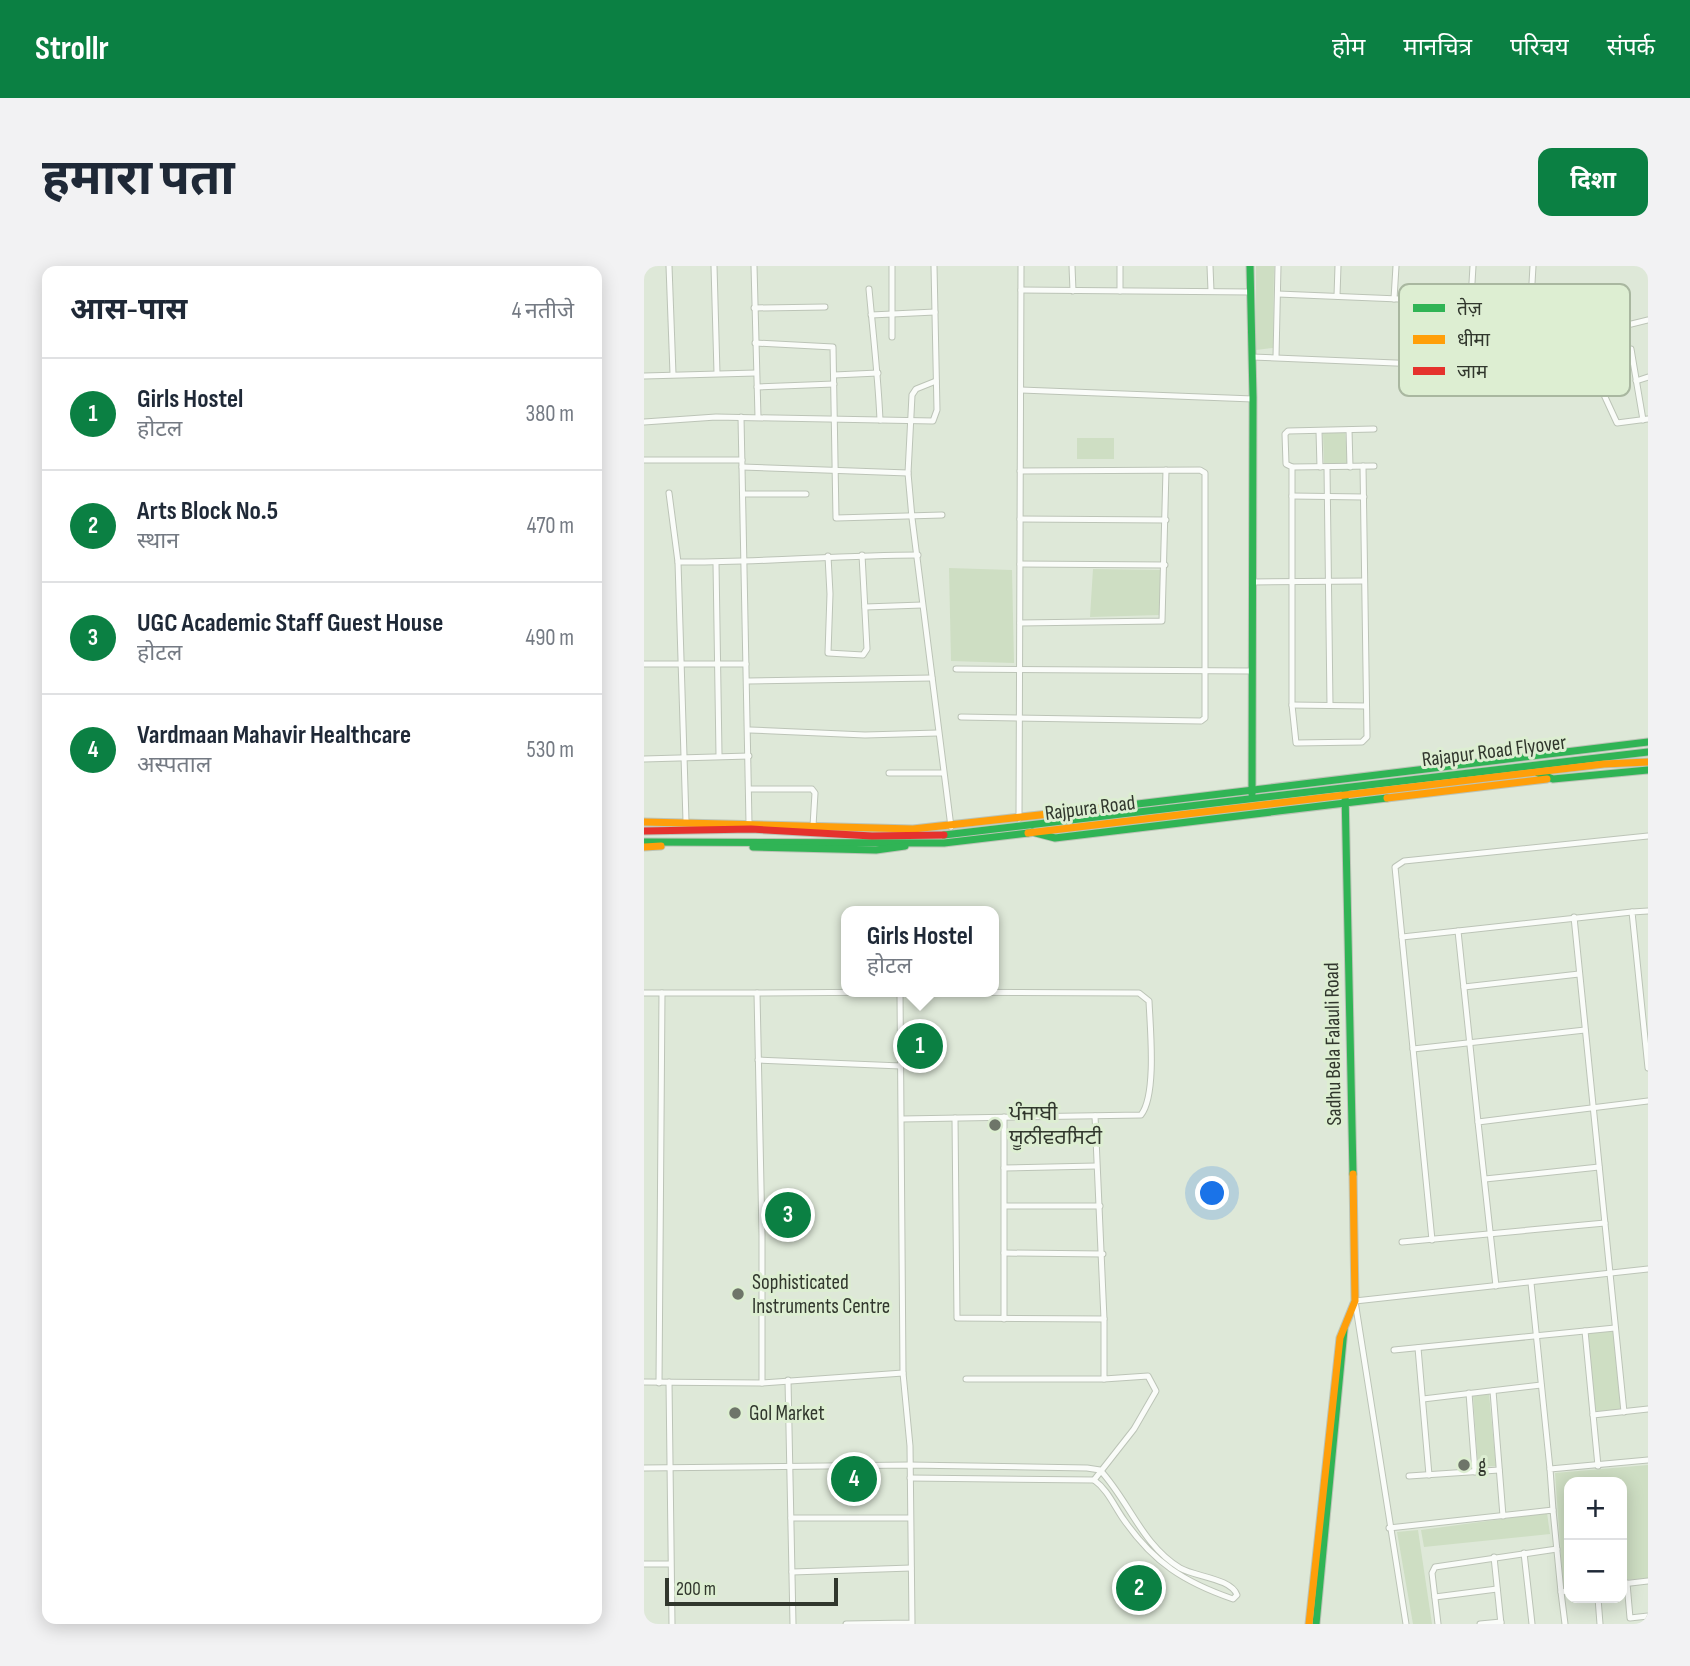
<!DOCTYPE html>
<html lang="hi">
<meta charset="utf-8">
<style>
:root{--surface:#fff;--page:#f2f2f3;--text:#1f2937;--muted:#747a83;--line:#e0e1e3;--accent:#0b8043}
body{margin:0;font-family:"Sofia Sans Condensed","Noto Sans Devanagari","Noto Sans Gurmukhi",sans-serif;background:var(--page);color:var(--text)}
.controls{position:absolute;right:21px;bottom:21px;display:grid;overflow:hidden;border-radius:14px;box-shadow:0 4px 18px #0003}
.controls button{width:63px;height:63px;display:grid;place-items:center;padding:0;border:0;border-bottom:2px solid var(--line);background:var(--surface);color:var(--text);font:35px sans-serif}
.scale{position:absolute;left:21px;bottom:18px;width:173px;box-sizing:border-box;padding-left:7px;border:4px solid #31372d;border-top:0;font-size:19px;line-height:24px;white-space:nowrap;color:#31372d;-webkit-text-stroke:5px #ddeed2;paint-order:stroke}
.you{position:absolute;left:569px;top:928px;width:24px;height:24px;margin:-18px;border:5px solid #fff;border-radius:50%;background:#1a73e8;box-shadow:0 0 0 10px #1a73e833}
.badge{display:grid;place-items:center;width:46px;height:46px;border-radius:50%;background:var(--accent);color:#fff;font-size:23px;font-weight:700}
.pin{position:absolute;translate:-50% -50%;border:4px solid #fff;box-shadow:0 2px 7px #0006}
.popup{position:absolute;left:197px;top:640px;width:158px;height:91px;box-sizing:border-box;display:grid;place-content:center;border-radius:14px;background:var(--surface);filter:drop-shadow(0 2px 5px #0005);font-size:23px;white-space:nowrap;color:var(--muted)}
.popup b{font-size:26px;color:var(--text)}
.popup::after{content:'';position:absolute;left:50%;top:100%;margin-left:-14px;border:14px solid transparent;border-top-color:var(--surface)}
.list{margin:0;padding:0;list-style:none}
h2{display:flex;justify-content:space-between;align-items:center;height:91px;margin:0;padding:0 28px;font-size:30px}
h2 small{font-size:23px;font-weight:400;color:var(--muted)}
.list li{display:grid;grid-template-columns:46px 1fr auto;gap:21px;align-items:center;box-sizing:border-box;height:112px;padding:0 28px;border-top:2px solid var(--line)}
.list b{display:block;font-size:26px;white-space:nowrap}
.list p{margin:0;font-size:23px;white-space:nowrap;color:var(--muted)}
.list em{font-size:23px;font-style:normal;color:var(--muted)}
.map{position:relative;flex:none;width:1004px;height:1358px;overflow:hidden;border-radius:14px}
header{display:flex;align-items:center;gap:42px;box-sizing:border-box;height:98px;padding:0 35px;background:var(--accent);color:#fff}
header strong{font-size:33px}
nav{display:flex;gap:38px;margin-inline-start:auto;font-size:24px}
.intro{display:flex;align-items:center;justify-content:space-between;box-sizing:border-box;height:168px;padding:0 42px}
h1{margin:0;font-size:49px}
.button{padding:18px 32px;border-radius:14px;background:var(--accent);color:#fff;font-size:24px;font-weight:700}
main{display:flex;gap:42px;padding:0 42px}
aside{flex:1;background:var(--surface);border-radius:14px;box-shadow:0 4px 18px #0003}
.map>svg:first-child{display:block}
</style>
<header>
<strong>Strollr</strong>
<nav><a>होम</a><a>मानचित्र</a><a>परिचय</a><a>संपर्क</a></nav>
</header>
<div class="intro"><h1>हमारा पता</h1><a class="button">दिशा</a></div>
<main>
<aside>
<h2>आस-पास<small>4 नतीजे</small></h2>
<ul class="list">
<li><span class="badge">1</span><div><b>Girls Hostel</b><p>होटल</p></div><em>380 m</em></li>
<li><span class="badge">2</span><div><b>Arts Block No.5</b><p>स्थान</p></div><em>470 m</em></li>
<li><span class="badge">3</span><div><b>UGC Academic Staff Guest House</b><p>होटल</p></div><em>490 m</em></li>
<li><span class="badge">4</span><div><b>Vardmaan Mahavir Healthcare</b><p>अस्पताल</p></div><em>530 m</em></li>
</ul>
</aside>
<div class="map">
<svg width="1004" height="1358" viewBox="0 0 1004 1358">
<rect width="100%" height="100%" fill="#dee8d8"/>
<g fill="#cedec3">
<polygon points="612,0 630,0 629,82 612,84"/>
<polygon points="701,166 704,198 680,197 679,167"/>
<rect x="433" y="172" width="37" height="21"/>
<polygon points="305,302 368,304 370,397 307,395"/>
<polygon points="449,303 517,304 516,349 446,351"/>
<polygon points="969,1065 978,1145 951,1147 944,1067"/>
<polygon points="845,1128 852,1200 834,1201 829,1130"/>
<polygon points="1004,1199 1004,1312 978,1314 978,1216 925,1216 925,1320 919,1320 911,1207"/>
<polygon points="903,1247 906,1268 780,1281 777,1264"/>
<polygon points="774,1264 788,1358 769,1358 753,1266"/>
</g>
<g fill="none" stroke-linecap="round" stroke-linejoin="round">
<g stroke="#bcc4b7" stroke-width="7">
<g id="street">
<polyline points="25,0 29,108"/>
<polyline points="70,0 73,107"/>
<polyline points="110,0 114,151"/>
<polyline points="248,0 248,71"/>
<polyline points="428,0 429,25"/>
<polyline points="566,0 567,25"/>
<path d="M225,23C229,67 234,109 236,154"/>
<polyline points="377,24 607,26"/>
<polyline points="476,25 476,0"/>
<polyline points="634,28 827,36"/>
<polyline points="693,30 694,0"/>
<polyline points="750,33 752,0"/>
<polyline points="110,42 181,41"/>
<polyline points="227,49 291,46"/>
<polyline points="111,77 189,81 192,252 298,249"/>
<polyline points="937,79 973,157 1004,153"/>
<polyline points="987,83 999,154"/>
<polyline points="608,91 823,100 829,0"/>
<polyline points="632,91 634,0"/>
<polyline points="823,100 904,102 959,65 1004,54"/>
<polyline points="883,103 889,0"/>
<polyline points="190,109 234,107"/>
<polyline points="0,110 112,107"/>
<polyline points="292,115 272,123 268,129 264,207 268,252 307,561"/>
<polyline points="992,115 1004,111"/>
<polyline points="113,121 190,118"/>
<polyline points="377,124 609,133"/>
<polyline points="97,151 105,557"/>
<polyline points="0,156 72,151 289,155 293,144 290,0"/>
<polyline points="705,164 706,201"/>
<polyline points="675,165 676,201"/>
<polyline points="0,194 98,194"/>
<polyline points="719,200 723,471 718,476 652,477 648,439 648,201 642,198 641,168 644,165 730,163"/>
<polyline points="98,201 264,207"/>
<polyline points="648,201 730,200"/>
<polyline points="683,201 686,439"/>
<polyline points="25,227 34,296 42,555"/>
<polyline points="99,228 162,228"/>
<polyline points="648,230 720,231"/>
<polyline points="376,253 522,254"/>
<polyline points="184,290 186,328 184,387 219,389 223,383 218,289"/>
<path d="M34,296C114,297 193,289 274,289"/>
<polyline points="72,297 75,489"/>
<polyline points="376,298 521,299"/>
<polyline points="608,316 720,315"/>
<polyline points="221,341 278,339"/>
<polyline points="376,357 518,355 522,204"/>
<polyline points="0,398 102,398"/>
<polyline points="312,403 608,405"/>
<polyline points="104,415 288,412"/>
<polyline points="648,439 722,440"/>
<polyline points="317,451 557,455 561,452 561,207 556,204 376,205"/>
<polyline points="106,464 221,469 294,467"/>
<polyline points="0,493 105,490"/>
<polyline points="245,507 298,507"/>
<polyline points="105,523 168,523 171,527 169,560"/>
<polyline points="375,553 377,0"/>
<polyline points="1004,645 988,646 1004,802"/>
<polyline points="930,651 980,1146"/>
<polyline points="758,671 814,665"/>
<polyline points="820,721 935,708"/>
<path d="M256,726L495,727L505,735C506,760 513,829 497,849L258,853"/>
<polyline points="0,727 113,727 118,969 118,1117"/>
<polyline points="769,783 941,764"/>
<polyline points="114,794 257,800"/>
<polyline points="360,851 360,1053"/>
<polyline points="311,852 313,1052 460,1053 451,850"/>
<polyline points="834,856 814,665 988,646"/>
<polyline points="360,902 452,900"/>
<polyline points="841,913 955,901"/>
<polyline points="362,940 456,940"/>
<polyline points="788,974 751,601 760,595 1004,570"/>
<polyline points="758,976 961,957"/>
<polyline points="360,987 459,988"/>
<polyline points="887,1017 906,1203"/>
<polyline points="852,1020 834,856 1004,835"/>
<polyline points="941,1065 954,1200"/>
<polyline points="774,1082 785,1209"/>
<polyline points="750,1084 971,1062"/>
<polyline points="322,1113 460,1113"/>
<polyline points="144,1114 149,1358"/>
<polyline points="0,1116 118,1117 259,1107 256,726 113,727"/>
<polyline points="25,1116 28,1358"/>
<polyline points="15,1117 18,727"/>
<polyline points="849,1125 859,1250"/>
<polyline points="825,1127 831,1206"/>
<polyline points="779,1133 897,1119"/>
<polyline points="949,1149 1004,1143"/>
<path d="M0,1202L265,1199L443,1202L456,1204C485,1235 498,1279 536,1302C551,1311 587,1312 593,1329L589,1333C540,1316 510,1297 480,1254C470,1240 464,1224 450,1214L266,1212"/>
<polyline points="765,1210 855,1204"/>
<polyline points="450,1214 490,1163 512,1125 504,1110 460,1113 460,1053"/>
<polyline points="909,1244 906,1203 1004,1194"/>
<polyline points="147,1252 266,1252"/>
<polyline points="745,1262 909,1244 917,1326 925,1325"/>
<polyline points="880,1287 888,1358"/>
<polyline points="850,1291 857,1358"/>
<polyline points="0,1298 26,1298"/>
<polyline points="148,1306 267,1302"/>
<polyline points="983,1317 986,1352 1004,1350"/>
<polyline points="978,1318 1004,1315"/>
<polyline points="917,1326 921,1358"/>
<polyline points="791,1331 853,1323"/>
<polyline points="954,1332 956,1358"/>
<polyline points="202,1358 268,1357 266,1180 259,1107"/>
<polyline points="762,1358 711,1035 1004,1003"/>
<polyline points="794,1358 788,1307 791,1301 913,1283"/>
<polyline points="836,1358 857,1356"/>
</g>
</g>
<g stroke="#bcc4b7" stroke-width="9">
<g id="fast">
<polyline points="606,0 609,131 608,528"/>
<polyline points="894,507 909,513 1004,504"/>
<polyline points="701,525 709,908"/>
<polyline points="477,540 1004,476"/>
<polyline points="388,566 411,572 743,532"/>
<polyline points="300,569 1004,486"/>
<polyline points="0,576 300,577 384,567"/>
<polyline points="109,581 232,584 261,580"/>
<polyline points="672,1358 700,1064"/>
</g>
</g>
<g stroke="#bcc4b7" stroke-width="9">
<g id="slow">
<polyline points="743,532 903,513"/>
<polyline points="0,556 269,563 477,540"/>
<polyline points="384,567 960,498 1004,496"/>
<polyline points="0,581 17,580"/>
<polyline points="665,1358 696,1072 711,1035 709,908"/>
</g>
</g>
<g stroke="#bcc4b7" stroke-width="9">
<polyline id="jam" points="0,565 107,563 228,570 300,569"/>
</g>
<use href="#street" stroke="#fafcf9" stroke-width="5"/>
<use href="#fast" stroke="#30b455" stroke-width="7"/>
<use href="#slow" stroke="#ff9f0a" stroke-width="7"/>
<use href="#jam" stroke="#e5322d" stroke-width="7"/>
</g>
<g fill="#6e7569" stroke="#ddeed2" stroke-width="2.5">
<circle cx="351" cy="859" r="7"/>
<circle cx="94" cy="1028" r="7"/>
<circle cx="91" cy="1147" r="7"/>
<circle cx="820" cy="1199" r="7"/>
</g>
<g text-anchor="middle" dominant-baseline="central" stroke-width="6" stroke-linejoin="round" paint-order="stroke">
<g font-size="21" fill="#31372d" stroke="#ddeed2">
<text transform="translate(850 485) rotate(-7)">Rajapur Road Flyover</text>
<text transform="translate(446 542) rotate(-7)">Rajpura Road</text>
<text transform="translate(689 778) rotate(-91)">Sadhu Bela Falauli Road</text>
</g>
<g font-size="21" fill="#31372d" stroke="#ddeed2" text-anchor="start">
<text x="365" y="847">ਪੰਜਾਬੀ<tspan x="365" dy="24">ਯੂਨੀਵਰਸਿਟੀ</tspan></text>
<text x="108" y="1016">Sophisticated<tspan x="108" dy="24">Instruments Centre</tspan></text>
<text x="105" y="1147">Gol Market</text>
<text x="834" y="1199">g</text>
</g>
</g>
<rect x="755" y="18" width="231" height="112" rx="10" fill="#ddeed2" stroke="#a9b7a0" stroke-width="2"/>
<rect x="769" y="38" width="32" height="8" fill="#30b455"/>
<rect x="769" y="69" width="32" height="9" fill="#ff9f0a"/>
<rect x="769" y="101" width="32" height="8" fill="#e5322d"/>
<g font-size="19" fill="#31372d">
<text x="813" y="49">तेज़</text>
<text x="813" y="80">धीमा</text>
<text x="813" y="112">जाम</text>
</g>
</svg>
<div class="controls">
<button>+</button>
<button>−</button>
</div>
<div class="scale">200 m</div>
<div class="you"></div>
<div class="pin badge" style="left:276px;top:780px">1</div>
<div class="popup"><b>Girls Hostel</b>होटल</div>
<div class="pin badge" style="left:495px;top:1322px">2</div>
<div class="pin badge" style="left:144px;top:949px">3</div>
<div class="pin badge" style="left:210px;top:1213px">4</div>
</div>
</main>
